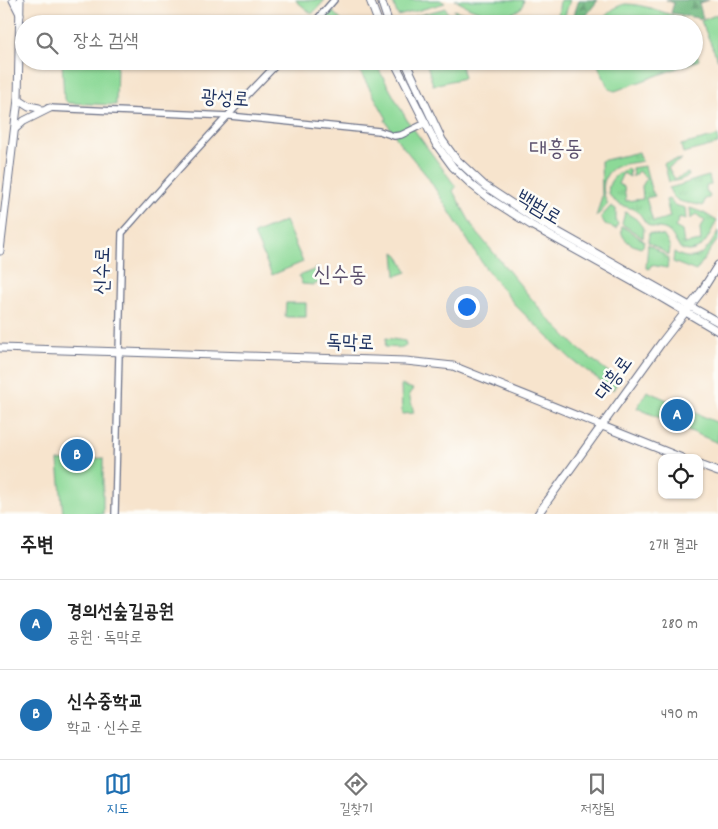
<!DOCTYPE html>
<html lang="ko">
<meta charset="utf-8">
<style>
:root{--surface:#fff;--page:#f6f6f6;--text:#222;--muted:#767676;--line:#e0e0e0;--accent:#1f6fb2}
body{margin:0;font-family:Dekko,"Poor Story",sans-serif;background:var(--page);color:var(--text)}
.controls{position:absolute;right:15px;bottom:15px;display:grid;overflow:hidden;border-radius:10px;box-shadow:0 1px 4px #0004}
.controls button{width:45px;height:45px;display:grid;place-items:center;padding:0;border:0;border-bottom:1px solid var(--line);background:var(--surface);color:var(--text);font:25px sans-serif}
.you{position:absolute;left:466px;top:306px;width:18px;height:18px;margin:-12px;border:4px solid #fff;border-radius:50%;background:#1a73e8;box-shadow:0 0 0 8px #1a73e833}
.badge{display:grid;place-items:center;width:32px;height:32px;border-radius:50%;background:var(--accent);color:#fff;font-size:16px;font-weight:700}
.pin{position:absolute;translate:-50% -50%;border:2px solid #fff;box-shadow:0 1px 5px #0006}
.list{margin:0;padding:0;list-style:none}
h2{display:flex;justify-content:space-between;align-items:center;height:65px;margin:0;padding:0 20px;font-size:21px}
h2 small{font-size:16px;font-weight:400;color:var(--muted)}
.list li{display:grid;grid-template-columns:32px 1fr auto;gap:15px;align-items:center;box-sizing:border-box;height:90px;padding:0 20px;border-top:1px solid var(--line)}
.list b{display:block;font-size:19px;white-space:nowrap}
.list p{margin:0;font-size:16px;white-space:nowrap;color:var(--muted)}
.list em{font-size:16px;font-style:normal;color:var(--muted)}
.icon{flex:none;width:28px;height:28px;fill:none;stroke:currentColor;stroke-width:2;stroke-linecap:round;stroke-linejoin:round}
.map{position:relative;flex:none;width:718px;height:514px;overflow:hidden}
.search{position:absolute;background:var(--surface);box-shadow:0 1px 4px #0004;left:15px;right:15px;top:15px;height:55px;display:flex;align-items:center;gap:12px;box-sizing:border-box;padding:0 18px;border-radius:28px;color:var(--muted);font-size:19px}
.sheet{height:245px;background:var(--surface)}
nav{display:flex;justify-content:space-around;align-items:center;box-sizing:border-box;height:70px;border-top:1px solid var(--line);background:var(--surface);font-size:14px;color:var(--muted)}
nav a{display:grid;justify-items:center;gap:2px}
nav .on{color:var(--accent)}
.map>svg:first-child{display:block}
</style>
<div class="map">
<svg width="718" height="514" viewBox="0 0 718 514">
<defs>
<pattern id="grass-tufts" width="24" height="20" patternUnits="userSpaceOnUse" patternTransform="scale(1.25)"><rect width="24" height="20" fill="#8cd997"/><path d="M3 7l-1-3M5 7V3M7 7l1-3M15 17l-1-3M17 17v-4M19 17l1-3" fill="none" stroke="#78bb85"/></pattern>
<pattern id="forest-firs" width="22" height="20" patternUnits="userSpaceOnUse" patternTransform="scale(1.25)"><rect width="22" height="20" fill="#71b980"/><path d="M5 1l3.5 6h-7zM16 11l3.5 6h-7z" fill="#5c976c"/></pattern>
</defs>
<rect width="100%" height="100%" fill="#fdfcf7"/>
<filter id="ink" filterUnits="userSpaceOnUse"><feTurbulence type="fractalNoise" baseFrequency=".02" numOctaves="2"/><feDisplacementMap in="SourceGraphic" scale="10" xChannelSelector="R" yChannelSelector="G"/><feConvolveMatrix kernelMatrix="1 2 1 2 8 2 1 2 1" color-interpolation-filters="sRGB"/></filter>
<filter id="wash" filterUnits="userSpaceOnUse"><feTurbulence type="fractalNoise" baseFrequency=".0096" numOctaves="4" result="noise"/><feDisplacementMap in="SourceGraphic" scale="20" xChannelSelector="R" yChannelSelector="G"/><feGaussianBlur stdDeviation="1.12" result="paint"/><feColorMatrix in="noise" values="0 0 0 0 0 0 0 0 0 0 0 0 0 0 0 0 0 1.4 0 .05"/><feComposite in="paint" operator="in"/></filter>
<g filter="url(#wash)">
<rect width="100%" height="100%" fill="#f7e4cd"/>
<g fill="url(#grass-tufts)" stroke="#54847a">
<polygon points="718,136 718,144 683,153 681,145"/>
<path d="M639,152L642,161C634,163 625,163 618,166C602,172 600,191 608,204L596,217L602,196L601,161Z"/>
<polygon points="682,159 668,168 675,179 688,173 689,176 680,180 669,182 664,163"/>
<path d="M645,166L651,189L655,196L646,198L653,222L670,217L666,200L669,199L674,205L685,208L686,220L680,217L675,227L682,231L684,244L701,241L700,228L705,221L696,214L691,219L690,208L704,213L717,221C709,233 706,250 689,251C675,251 677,237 668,231C663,227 656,229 650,226C644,223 642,215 637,211C631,207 622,207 616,202C599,190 614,172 629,169L630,177L623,173L618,184L624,187L626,201L643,199L642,186L647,178L638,171L633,177L632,168Z"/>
<path d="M709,176L711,185L706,186V191L710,196L709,198L705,199L703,206C687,201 675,206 669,188C683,185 695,179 709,176Z"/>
<polygon points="611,206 616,209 616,222 618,223 616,229 605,224 601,217"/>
<path d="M622,226L644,241L643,246L641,248C630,245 619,238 622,226Z"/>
<path d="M718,231V239L696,271L673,262L674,252C696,266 709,250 718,231Z"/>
<polygon points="648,244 669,258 667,268 651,265 649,269 646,268"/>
</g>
<g fill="url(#forest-firs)" stroke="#46746f">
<polygon points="579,0 598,0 580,24 571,24"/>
<polygon points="666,0 708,0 699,3 703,19 671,13 674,3"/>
</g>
<g fill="#8cd997" stroke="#54847a">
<polygon points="295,0 325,0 312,14"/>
<polygon points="392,0 440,0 445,3 398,16"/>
<path d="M455,0H524L522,7C519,9 516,12 512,13C494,20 470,9 455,0Z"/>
<polygon points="560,0 570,0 565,15 564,24 557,24"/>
<path d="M625,4C644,4 665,13 683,19L685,24H599C607,14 613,7 625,4Z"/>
<polygon points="446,8 450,24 407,24 405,19"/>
<polygon points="330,9 345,24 321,24 317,20"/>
<polygon points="454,10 492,23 493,24 458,24"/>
<polygon points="718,14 718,60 701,21"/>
<polygon points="694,47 699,60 615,91 609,89 596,61 694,61"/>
<polygon points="62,61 117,61 116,105 68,103 64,99"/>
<polygon points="353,61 374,61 407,120 456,187 453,191 474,229 545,315 580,350 619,380 613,390 571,359 515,305 484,266 427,176 399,142 385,120 387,119 362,75"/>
<polygon points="426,61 460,61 464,78 433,85"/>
<polygon points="625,212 636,219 644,229 643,238 622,224"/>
<polygon points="285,221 303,262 272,275 254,234"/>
<polygon points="649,233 664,236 670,247 669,255 648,242"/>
<polygon points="394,252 398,255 407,272 396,276"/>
<polygon points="318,268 324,280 314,285 302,284 299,276"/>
<polygon points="286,303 306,303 306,317 285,317"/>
<polygon points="386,338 405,341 406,346 402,348 385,347"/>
<polygon points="401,385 413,389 409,394 414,413 402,414"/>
<polygon points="647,391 718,423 718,443 637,408"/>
<polygon points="103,458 103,514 63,514 58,461"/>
</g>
</g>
<g filter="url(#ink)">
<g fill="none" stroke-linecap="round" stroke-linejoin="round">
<g stroke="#686e85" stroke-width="8">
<g id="minor">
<polyline points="313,24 334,0"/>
<polyline points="48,108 230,116 379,131 394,136 401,135 426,123"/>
<path d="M115,514L122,233C173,175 226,116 280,61"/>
</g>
</g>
<g stroke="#686e85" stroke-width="9">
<g id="major">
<polyline points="13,0 20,14"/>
<polyline points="370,0 379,24"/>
<polyline points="381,0 389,24"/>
<polyline points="394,61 436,144 453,167 472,185 487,197 531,225 657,295 718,331"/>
<polyline points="405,61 442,140 455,158 485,186 535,219 718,322"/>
<polyline points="18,99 29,106 39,108"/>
<polyline points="15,129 24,121 50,108"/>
<polyline points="0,251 18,99 20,0"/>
<polyline points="0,348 406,361 453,366 682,458"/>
<polyline points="699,465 718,472"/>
<polyline points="538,514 662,342 701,292 718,265"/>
</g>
</g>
<use href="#minor" stroke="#fff" stroke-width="5.5"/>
<use href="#major" stroke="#fff" stroke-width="7"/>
</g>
</g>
<g text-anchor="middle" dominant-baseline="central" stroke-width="5" stroke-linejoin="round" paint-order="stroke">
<g font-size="20" fill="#1b2f5e" stroke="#fdfcf7">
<text transform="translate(225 100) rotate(4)">광성로</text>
<text transform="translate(538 209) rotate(31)">백범로</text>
<text transform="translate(104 271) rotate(-88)">신수로</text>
<text transform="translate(350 344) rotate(2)">독막로</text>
<text transform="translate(615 379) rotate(-54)">대흥로</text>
</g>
<g font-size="22" fill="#5c516e" stroke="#fdfcf7">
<text x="556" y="150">대흥동</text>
<text x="340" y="276">신수동</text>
</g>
</g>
</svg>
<div class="controls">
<button><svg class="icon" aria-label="locate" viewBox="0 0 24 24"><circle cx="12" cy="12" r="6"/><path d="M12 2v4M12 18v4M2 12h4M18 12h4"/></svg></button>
</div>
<div class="you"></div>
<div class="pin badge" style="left:677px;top:415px">A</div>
<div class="pin badge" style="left:77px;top:455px">B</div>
<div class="search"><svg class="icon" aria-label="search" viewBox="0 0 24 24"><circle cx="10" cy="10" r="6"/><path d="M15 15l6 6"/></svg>장소 검색</div>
</div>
<section class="sheet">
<h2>주변<small>2개 결과</small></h2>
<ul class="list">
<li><span class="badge">A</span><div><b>경의선숲길공원</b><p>공원 · 독막로</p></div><em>280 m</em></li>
<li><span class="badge">B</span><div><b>신수중학교</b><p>학교 · 신수로</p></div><em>490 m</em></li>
</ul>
</section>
<nav>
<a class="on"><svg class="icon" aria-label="map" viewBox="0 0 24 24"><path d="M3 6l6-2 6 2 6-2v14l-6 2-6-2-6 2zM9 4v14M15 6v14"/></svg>지도</a>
<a><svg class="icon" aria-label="directions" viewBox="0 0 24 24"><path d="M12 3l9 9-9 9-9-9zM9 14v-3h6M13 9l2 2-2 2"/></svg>길찾기</a>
<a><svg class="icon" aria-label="saved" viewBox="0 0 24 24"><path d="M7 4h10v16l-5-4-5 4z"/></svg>저장됨</a>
</nav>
